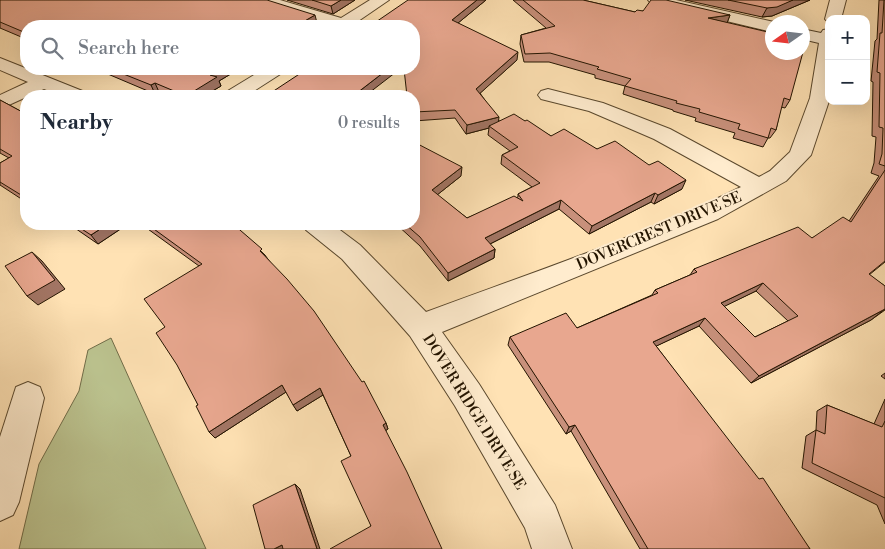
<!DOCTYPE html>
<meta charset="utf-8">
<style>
:root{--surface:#fff;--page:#f6f6f7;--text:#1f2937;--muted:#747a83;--line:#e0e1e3}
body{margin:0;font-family:"Libre Bodoni",serif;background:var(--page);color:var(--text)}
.controls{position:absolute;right:15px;top:15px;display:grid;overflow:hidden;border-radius:10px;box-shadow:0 5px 20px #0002}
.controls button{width:45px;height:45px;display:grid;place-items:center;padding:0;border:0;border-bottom:1px solid var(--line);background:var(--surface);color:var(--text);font:25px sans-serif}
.compass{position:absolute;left:765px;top:15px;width:45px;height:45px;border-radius:50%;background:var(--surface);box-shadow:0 5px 20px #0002;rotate:256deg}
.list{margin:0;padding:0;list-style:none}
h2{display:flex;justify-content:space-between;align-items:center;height:65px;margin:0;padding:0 20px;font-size:21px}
h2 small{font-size:16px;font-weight:400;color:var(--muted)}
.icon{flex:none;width:28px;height:28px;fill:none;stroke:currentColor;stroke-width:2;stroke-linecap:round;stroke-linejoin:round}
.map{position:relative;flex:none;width:885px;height:549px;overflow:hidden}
.search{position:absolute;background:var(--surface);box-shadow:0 5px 20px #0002;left:20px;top:20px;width:400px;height:55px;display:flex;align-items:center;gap:12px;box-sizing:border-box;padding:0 18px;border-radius:20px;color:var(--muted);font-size:19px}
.panel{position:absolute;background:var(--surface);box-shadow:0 5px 20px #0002;left:20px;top:90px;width:400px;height:140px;border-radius:20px}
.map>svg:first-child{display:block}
</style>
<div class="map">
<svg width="885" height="549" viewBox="0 0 885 549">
<rect width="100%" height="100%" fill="#ffe2b4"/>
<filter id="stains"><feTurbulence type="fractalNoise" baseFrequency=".004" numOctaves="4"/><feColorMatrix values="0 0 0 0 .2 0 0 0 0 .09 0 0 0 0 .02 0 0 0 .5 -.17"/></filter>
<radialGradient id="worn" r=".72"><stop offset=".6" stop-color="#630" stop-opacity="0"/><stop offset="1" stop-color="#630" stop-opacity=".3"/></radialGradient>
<polygon fill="#bcc490" stroke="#706c48" points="111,338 206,549 19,549 39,464 79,391 88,350"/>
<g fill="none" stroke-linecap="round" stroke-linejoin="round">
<g stroke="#5a482d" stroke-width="2">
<g id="minor">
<polygon points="256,0 280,0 341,18 370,0 389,0 351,26 332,26 259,3"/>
<polygon points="648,0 676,0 774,22 772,32 651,3"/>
<polygon points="830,0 846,0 841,19 829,19 829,23 825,19"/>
<path d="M802,29L821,33L823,30L829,29V101L811,155L786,181L718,219L442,332L479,384L555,505L572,549H532L525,528L455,406L410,336L342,259L306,230L302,224H332L360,245L426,312C531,273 640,237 741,187L654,139L589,111L541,99L538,95L541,91L548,89L603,103L670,129L759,177L770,171L790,152L810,98L819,43L802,39Z"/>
<polygon points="0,58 85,92 88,96 62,96 44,89 0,109 0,95 28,82 0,70"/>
<polygon points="264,69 285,69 282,73 246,96 223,96 226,92"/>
<polygon points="28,382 40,387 44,398 19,502 13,515 0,521 0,437 16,387"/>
</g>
</g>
<use href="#minor" fill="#ffecce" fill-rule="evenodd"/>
</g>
<g fill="#c8907b" stroke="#231400" fill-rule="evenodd">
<polygon points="0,0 317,23 26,26 26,39 0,28"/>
<polygon points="287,0 355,0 333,14"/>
<polygon points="408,0 486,0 458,23 517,60 480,93 499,121 525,121 551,136 597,149 682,189 654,204 651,202 589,234 559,209 490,244 495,249 494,258 448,281 420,246 396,224 414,224 414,142 461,176 437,195 467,218 518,197 518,194 532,187 501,164 502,155 510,151 488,135 489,128 466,134 455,118 414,121 414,96"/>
<polygon points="513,0 583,0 635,12 643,11 730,15 727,23 790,100 785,108 781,107 776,130 770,138 768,138 763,147 733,138 735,133 695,121 696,118 673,111 673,110 623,94 625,86 595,78 595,75 549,62 524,62 520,44 521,35 546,28"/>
<polygon points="685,0 810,0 772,16 762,17"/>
<path d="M879,0H885V262L869,275L885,286V310L871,320L751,383L699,326L656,346L810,549H640L571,431L566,434L508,345L510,337L577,328L652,295L655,290L690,275L694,269L812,238L849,221L879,176L871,173L874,163L876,137L872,136L873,82L871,81L875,41L877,39ZM756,291L788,321L755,337L724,306Z"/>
<polygon points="96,69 239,69 219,81 221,86 204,96 170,96 159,92 155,94"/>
<polygon points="0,100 26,114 26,202 0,185 0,163 9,158 0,153"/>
<polygon points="69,224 128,224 98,244"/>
<polygon points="141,224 233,224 265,255 386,423 388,429 386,430 371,526 351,456 323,395 297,411 286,392 215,438 198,405 165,327 199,266"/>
<polygon points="885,373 885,379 881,376"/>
<polygon points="885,399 885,524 877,505 802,468 806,436 816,430 817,411 827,405 874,424"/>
</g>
<g fill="#a27564" stroke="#231400">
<polygon points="341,0 355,0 333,14 331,6"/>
<polygon points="477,0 486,0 452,28 452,20"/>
<polygon points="793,0 810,0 772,16 762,17 767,8"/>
<polygon points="315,15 317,23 312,26 296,26"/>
<polygon points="730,15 727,23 708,18"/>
<polygon points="518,52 517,60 476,97 476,89"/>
<polygon points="221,69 239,69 219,81 221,86 204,96 186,96 210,75"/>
<polygon points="388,69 400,69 365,96 353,96"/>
<polygon points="155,83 159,92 155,94 151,85"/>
<polygon points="499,117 498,125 489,126 489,128 466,134 467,125"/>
<polygon points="462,167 461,176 432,199 432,190"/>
<polygon points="686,180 682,189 654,204 658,195"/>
<polygon points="655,193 651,202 589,234 592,226"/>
<polygon points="561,200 559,209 484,247 485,238"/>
<polygon points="108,224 128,224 98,244 91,235"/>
<polygon points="495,249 494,258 448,281 448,273"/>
<polygon points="32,252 42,261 65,289 38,305 27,296"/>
<polygon points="763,283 756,291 715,311 721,303"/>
<polygon points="885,309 871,320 751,383 759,376"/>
<polygon points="705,318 699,326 648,350 653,342"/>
<polygon points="282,385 286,392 215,438 209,432"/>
<polygon points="320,388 323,395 297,411 293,405"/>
<polygon points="386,423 388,429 385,431 383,425"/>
<polygon points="575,425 571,431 566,434 569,427"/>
<polygon points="295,484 300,489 320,549 317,549"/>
<polygon points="282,545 285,549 274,549"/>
</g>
<g fill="#e8a78f" stroke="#231400" fill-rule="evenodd">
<polygon points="0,0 267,0 315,15 296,26 26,26 26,33 0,22"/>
<polygon points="312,0 341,0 331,6"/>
<polygon points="408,0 477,0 452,20 518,52 476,89 499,117 467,125 455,110 414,112 414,96 407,96 404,69 414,69 414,26 370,26"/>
<polygon points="523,0 583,0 635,12 637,10 643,11 651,0 666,0 730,15 708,18 772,33 772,52 802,52 802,40 806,41 790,100 784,98 776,130 771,128 768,138 738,129 740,124 699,112 700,109 676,103 677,101 625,86 631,79 597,69 599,67 550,53 525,54 521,35 555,26"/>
<polygon points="728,0 793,0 777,7 767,8"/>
<polygon points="884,0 885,0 885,166 879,164 882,154 883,128 879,127 880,73 877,72 880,33 882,33"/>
<polygon points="111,69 221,69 210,75 217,77 186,96 155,83 151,85"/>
<polygon points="307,69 388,69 353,96 266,96"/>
<polygon points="0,100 26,114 26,198 0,182 0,163 12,156 0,149"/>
<polygon points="514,114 525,121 527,120 551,136 564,129 597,149 615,141 649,165 658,161 686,180 658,195 655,193 592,226 561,200 485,238 495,249 448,273 420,237 405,224 414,224 414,142 462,167 432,190 467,218 514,196 523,201 518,194 540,183 502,155 518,147 489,126"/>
<path d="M885,170V261L869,274L885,286V309L759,376L705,318L653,342L759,479L763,478L810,549H648L575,425L569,427L510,337L566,313L577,328L658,293L655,290L697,272L694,269L798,227L812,238L843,217L851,222ZM763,283L798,316L755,337L721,303Z"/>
<polygon points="74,224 108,224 91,235"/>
<polygon points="147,224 233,224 262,249 260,251 287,279 314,311 362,382 364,381 386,423 383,425 407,472 442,549 330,549 371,526 341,461 351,456 320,388 293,405 282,385 209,432 196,406 198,405 177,365 156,333 165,327 144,299 202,264"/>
<polygon points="32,252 55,280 27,296 5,266"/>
<polygon points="827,405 882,427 885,421 885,498 812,463 816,430 825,434"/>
<polygon points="295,484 317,549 283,549 282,545 274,549 265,549 253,505"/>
</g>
<g text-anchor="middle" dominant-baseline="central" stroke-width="4" stroke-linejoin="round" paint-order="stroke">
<g font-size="15" fill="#231400" stroke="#ffecce">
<text transform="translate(659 231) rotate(-23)">DOVERCREST DRIVE SE</text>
<text transform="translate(474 412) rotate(58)">DOVER RIDGE DRIVE SE</text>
</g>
</g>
<rect width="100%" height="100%" filter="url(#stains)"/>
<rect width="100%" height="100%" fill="url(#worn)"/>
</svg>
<div class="controls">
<button>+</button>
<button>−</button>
</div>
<svg class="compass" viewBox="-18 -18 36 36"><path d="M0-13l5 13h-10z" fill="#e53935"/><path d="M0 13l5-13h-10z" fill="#747a83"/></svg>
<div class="search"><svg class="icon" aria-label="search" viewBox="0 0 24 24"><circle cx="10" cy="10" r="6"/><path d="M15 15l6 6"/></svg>Search here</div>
<section class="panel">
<h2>Nearby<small>0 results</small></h2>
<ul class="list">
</ul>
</section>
</div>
